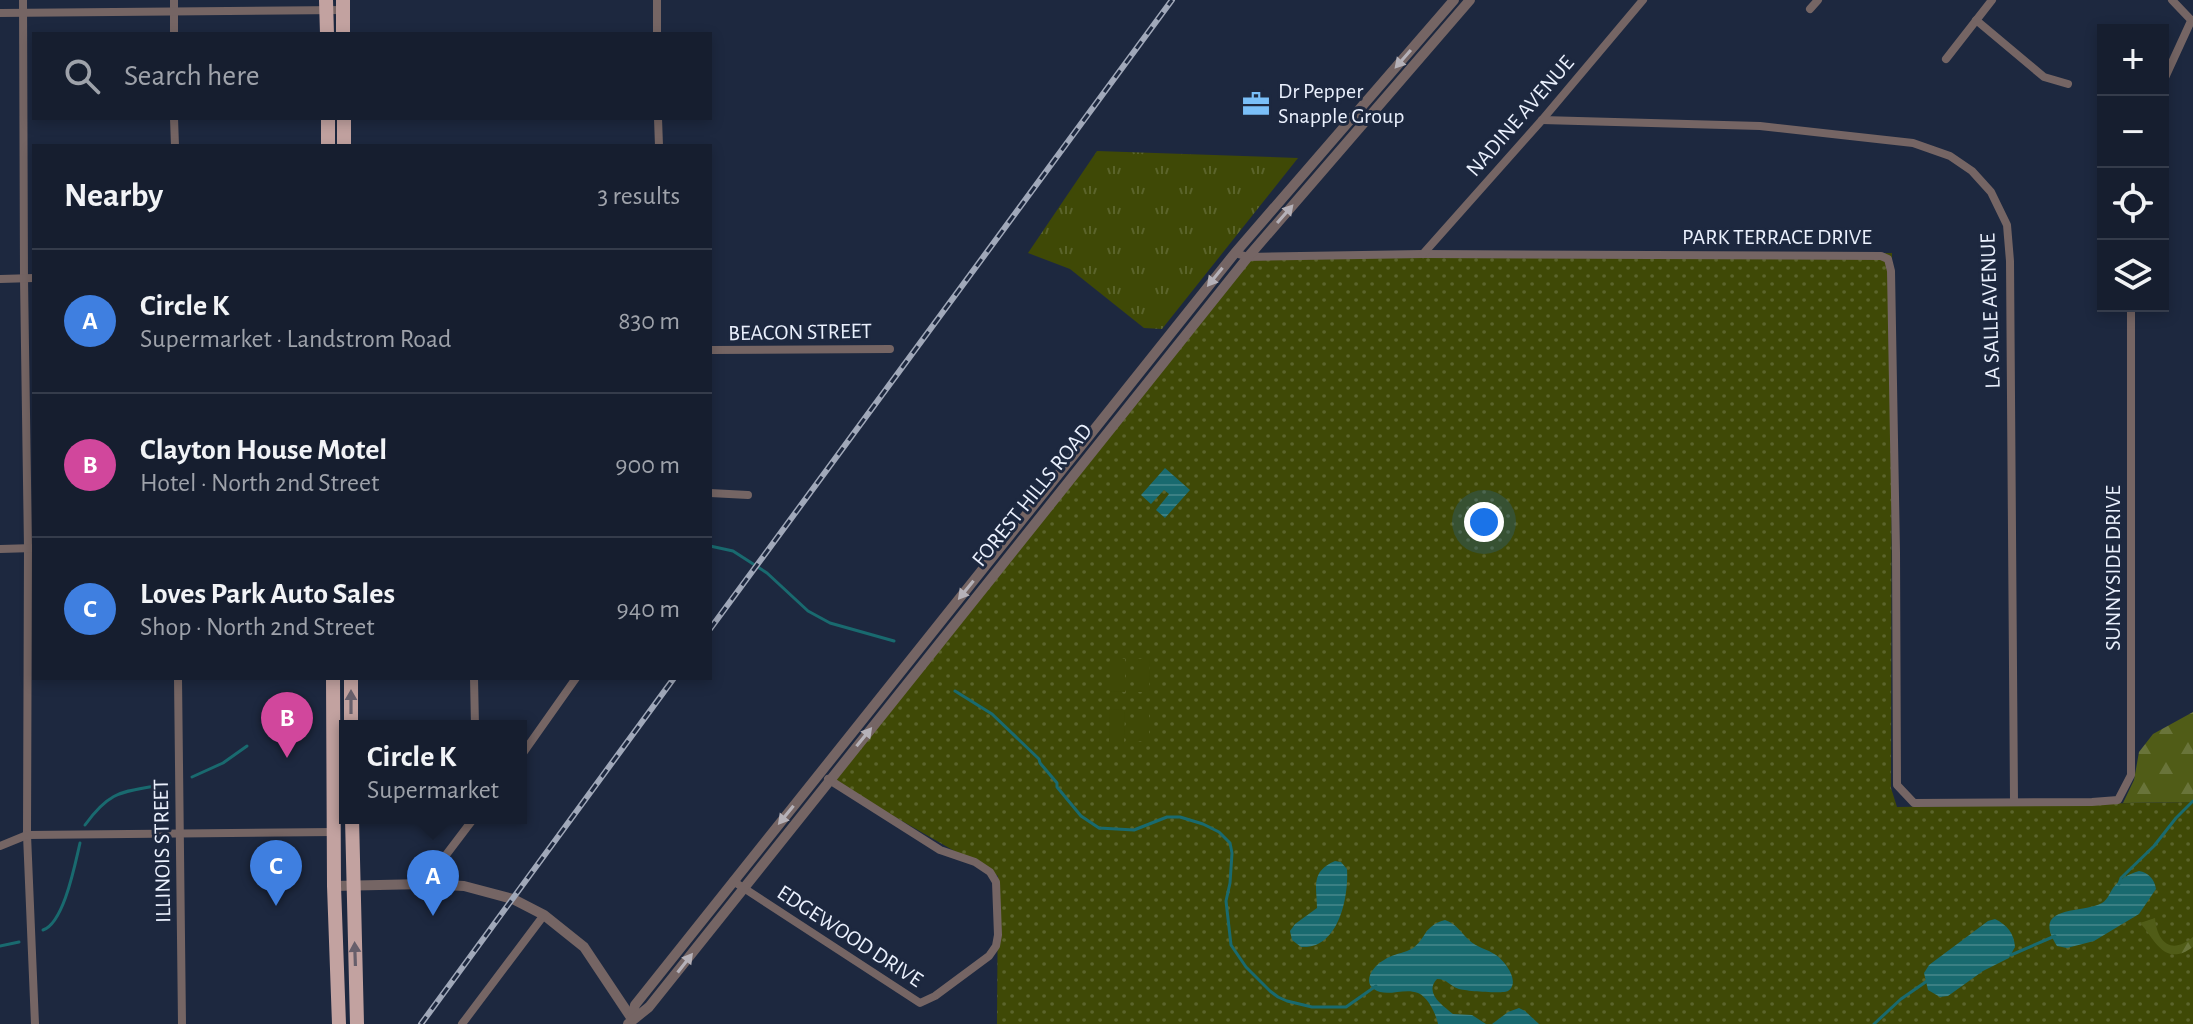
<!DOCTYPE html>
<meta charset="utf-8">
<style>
:root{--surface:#161e2f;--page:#232b3b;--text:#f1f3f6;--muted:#9ea2aa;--line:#353c4b;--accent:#7abff8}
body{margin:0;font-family:"Alegreya Sans",sans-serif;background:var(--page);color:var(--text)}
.controls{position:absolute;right:24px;top:24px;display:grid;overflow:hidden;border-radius:0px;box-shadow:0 4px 12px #0003}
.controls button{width:72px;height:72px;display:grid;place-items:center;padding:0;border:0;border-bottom:2px solid var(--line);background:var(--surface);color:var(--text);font:40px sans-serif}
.you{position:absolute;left:1484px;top:522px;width:28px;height:28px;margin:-20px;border:6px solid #fff;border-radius:50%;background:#1a73e8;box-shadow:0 0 0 12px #1a73e833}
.badge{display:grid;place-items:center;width:52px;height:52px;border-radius:50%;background:var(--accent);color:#fff;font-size:26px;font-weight:700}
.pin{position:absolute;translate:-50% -66px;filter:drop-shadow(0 2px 4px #0008)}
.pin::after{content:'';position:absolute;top:42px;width:28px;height:24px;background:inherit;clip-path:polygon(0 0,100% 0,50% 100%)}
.popup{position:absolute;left:339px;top:720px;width:188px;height:104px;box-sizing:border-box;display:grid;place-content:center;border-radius:0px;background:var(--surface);filter:drop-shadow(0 2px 6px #0005);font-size:26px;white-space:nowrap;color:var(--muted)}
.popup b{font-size:30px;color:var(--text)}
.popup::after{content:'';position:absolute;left:50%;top:100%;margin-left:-16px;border:16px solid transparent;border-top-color:var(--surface)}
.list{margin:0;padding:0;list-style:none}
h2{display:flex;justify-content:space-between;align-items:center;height:104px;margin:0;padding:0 32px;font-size:34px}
h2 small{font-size:26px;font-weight:400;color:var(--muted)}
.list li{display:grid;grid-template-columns:52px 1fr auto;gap:24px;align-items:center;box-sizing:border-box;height:144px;padding:0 32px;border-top:2px solid var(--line)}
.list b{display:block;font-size:30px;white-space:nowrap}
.list p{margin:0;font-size:26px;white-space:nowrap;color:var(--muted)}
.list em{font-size:26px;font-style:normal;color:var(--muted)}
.icon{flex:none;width:44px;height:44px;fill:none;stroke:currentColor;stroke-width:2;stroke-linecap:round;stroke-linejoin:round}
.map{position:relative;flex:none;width:2193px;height:1024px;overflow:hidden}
.search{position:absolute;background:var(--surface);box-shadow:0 4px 12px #0003;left:32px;top:32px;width:680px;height:88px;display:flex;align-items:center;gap:20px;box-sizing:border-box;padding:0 28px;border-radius:0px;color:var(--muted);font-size:30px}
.panel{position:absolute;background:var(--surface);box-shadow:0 4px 12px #0003;left:32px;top:144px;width:680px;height:536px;border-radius:0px}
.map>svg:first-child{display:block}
</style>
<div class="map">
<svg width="2193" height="1024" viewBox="0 0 2193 1024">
<defs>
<pattern id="grass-dots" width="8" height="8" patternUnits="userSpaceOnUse" patternTransform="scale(2)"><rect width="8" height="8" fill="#3f4906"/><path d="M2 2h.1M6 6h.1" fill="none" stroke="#5b642b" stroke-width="1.8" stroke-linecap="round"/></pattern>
<pattern id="forest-firs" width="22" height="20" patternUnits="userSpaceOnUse" patternTransform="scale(2)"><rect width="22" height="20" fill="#505c17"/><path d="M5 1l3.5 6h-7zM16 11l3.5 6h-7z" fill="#69743a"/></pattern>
<pattern id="park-tufts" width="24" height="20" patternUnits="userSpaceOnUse" patternTransform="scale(2)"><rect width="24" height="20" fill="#3f4906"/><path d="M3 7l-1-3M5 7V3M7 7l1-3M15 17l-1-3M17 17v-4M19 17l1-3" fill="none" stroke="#5b642b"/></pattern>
<pattern id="water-rules" width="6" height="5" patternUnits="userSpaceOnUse" patternTransform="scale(2)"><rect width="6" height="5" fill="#196a6f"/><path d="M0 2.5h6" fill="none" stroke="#3b8084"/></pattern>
</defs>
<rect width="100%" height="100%" fill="#1d283f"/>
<polygon fill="url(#grass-dots)" points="1892,253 1891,788 1897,807 2193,802 2193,1024 997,1024 998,876 834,782 1252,259"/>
<g fill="url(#forest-firs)">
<polygon points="2193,712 2193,802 2123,803 2134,780 2139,752 2153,734"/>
<path d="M2155,918C2157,943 2172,955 2193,937V947C2164,968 2155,939 2140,923Z"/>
</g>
<polygon fill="url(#park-tufts)" points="1097,151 1298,158 1162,329 1144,328 1070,269 1028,253"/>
<g fill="#3f4906">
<polygon points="1110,659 1125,659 1125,692 1110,691"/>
<polygon points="1135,659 1150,659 1149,692 1135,692"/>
<polygon points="1110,709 1125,710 1124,742 1109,742"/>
<rect x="1134" y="709" width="15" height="32"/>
</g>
<g fill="url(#water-rules)">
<polygon points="1165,468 1190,490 1165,518 1156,510 1169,494 1164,490 1151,504 1141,495"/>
<path d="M1335,861L1341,862L1347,869C1349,898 1338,950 1301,947L1292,940L1290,931L1295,924L1317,908C1317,886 1310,872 1335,861Z"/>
<path d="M2139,871C2148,872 2155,880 2156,889L2139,914L2094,941L2067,948L2057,946C2030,904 2082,914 2102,903C2108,899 2109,894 2113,888C2120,879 2128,874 2139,871Z"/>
<path d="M1995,919C2007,925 2014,933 2015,947L2009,958L1983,971L1948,996L1940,997L1928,990L1924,973L1929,965L1988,921Z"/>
<path d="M1445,920C1457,924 1460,932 1469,940C1476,947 1487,949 1496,955C1505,961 1521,982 1508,991C1504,994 1465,991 1459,989C1450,986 1447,979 1437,979C1424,993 1442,1005 1453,1014L1472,1015L1486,1024H1438C1436,1014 1428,997 1418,993C1406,988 1392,995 1380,992C1360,986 1371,967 1384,960C1391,955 1399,954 1407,951C1426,944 1421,926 1445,920Z"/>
<polygon points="1519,1008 1525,1011 1539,1024 1492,1024 1508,1012"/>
</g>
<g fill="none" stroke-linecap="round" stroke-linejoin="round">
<g stroke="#196a6f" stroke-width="3">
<polyline points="710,546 733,551 767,573 808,611 830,623 894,641"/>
<polyline points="955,691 992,714 1039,759 1040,763 1057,783 1057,787 1081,816 1099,828 1134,830 1167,817 1180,817 1203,824 1219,832 1230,843 1232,853 1230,883 1226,901 1231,945 1246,967 1270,991 1278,997 1287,1001 1312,1007 1346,1007 1376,986"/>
<polyline points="192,777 223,763 247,746"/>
<path d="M85,825C113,786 126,793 169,783"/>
<polyline points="2119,884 2121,878 2154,846 2176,818 2193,801"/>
<path d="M43,930C64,923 75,864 80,843"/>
<polyline points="0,946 19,942"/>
<polyline points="2011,955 2055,936"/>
<polyline points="1874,1024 1901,999 1927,981"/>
</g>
<g stroke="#756564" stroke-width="8">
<polyline points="23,0 24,279 28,548 27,835 35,1024"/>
<polyline points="174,0 174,34"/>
<polyline points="657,0 657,34"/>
<polyline points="2172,0 2193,22"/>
<polyline points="1810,9 1818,0"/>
<polyline points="0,13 343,10"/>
<polyline points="1976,20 2044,77 2068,84"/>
<polyline points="1946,59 1992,0"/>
<polyline points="2163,82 2191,21"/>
<polyline points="174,118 175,146"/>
<polyline points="658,118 659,146"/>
<polyline points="1542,120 1760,126 1913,143 1950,156 1972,171 1991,192 2007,225 2010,261 2014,802"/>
<polyline points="1235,253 1248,257 1423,254 1881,256 1888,259 1891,271 1896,552 1897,785 1914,803 2092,802 2118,800 2131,775 2131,306"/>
<polyline points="1423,254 1542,120 1643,0"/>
<polyline points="0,279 34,278"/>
<polyline points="710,350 890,349"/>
<polyline points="710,493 748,495"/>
<polyline points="0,549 34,548"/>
<polyline points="178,678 182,1024"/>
<polyline points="474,678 475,726"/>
<polyline points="521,756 576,678"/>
<polyline points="0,846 27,835 334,832"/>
<polyline points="733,881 920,1003 935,996 989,956 996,946 998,935 996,882 990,872 975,862 940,850 828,779"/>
<polyline points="424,884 474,818"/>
<polyline points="462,1024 544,915"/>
</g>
<g stroke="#756564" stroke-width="10">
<polyline points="334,886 424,884 464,886 513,899 544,915 584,947 632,1019"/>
<polyline points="632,1019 635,1005 1235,253 1454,0"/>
<polyline points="628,1024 649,1007 1248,257 1470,0"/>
</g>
<g stroke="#c2a2a0" stroke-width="14">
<polyline points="326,0 327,34"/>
<polyline points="343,0 343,34"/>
<polyline points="328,118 328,146"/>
<polyline points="344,118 344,146"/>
<polyline points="333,678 334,886 339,1024"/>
<polyline points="351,678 351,726"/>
<polyline points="352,818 357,1024"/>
</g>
<g stroke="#a0a8b9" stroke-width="6">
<g id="rail">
<polyline points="710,629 1172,0"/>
<polyline points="421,1024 674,678"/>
</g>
</g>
<use href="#rail" stroke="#1d283f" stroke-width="3" stroke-dasharray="9" stroke-linecap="butt"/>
</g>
<defs><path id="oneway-solid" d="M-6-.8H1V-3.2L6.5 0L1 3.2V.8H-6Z" transform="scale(2)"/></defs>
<g fill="#b5b1b8">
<use href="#oneway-solid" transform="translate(1403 59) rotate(131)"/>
<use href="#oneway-solid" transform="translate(1285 214) rotate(-49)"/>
<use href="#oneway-solid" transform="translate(1215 277) rotate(129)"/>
<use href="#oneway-solid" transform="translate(966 590) rotate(129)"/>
<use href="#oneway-solid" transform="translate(864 737) rotate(-51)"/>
<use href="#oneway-solid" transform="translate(786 815) rotate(129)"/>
<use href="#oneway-solid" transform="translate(685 963) rotate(-52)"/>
</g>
<g fill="#675f6b">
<use href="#oneway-solid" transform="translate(351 702) rotate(-90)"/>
<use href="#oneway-solid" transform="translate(355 954) rotate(-92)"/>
</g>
<defs>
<g id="office-bare" transform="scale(2.16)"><path d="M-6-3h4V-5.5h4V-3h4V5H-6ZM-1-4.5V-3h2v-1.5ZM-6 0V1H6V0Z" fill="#7abff8" stroke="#1d283f" stroke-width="2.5" paint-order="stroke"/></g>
</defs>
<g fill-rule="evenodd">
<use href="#office-bare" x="1256" y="104"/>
</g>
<g text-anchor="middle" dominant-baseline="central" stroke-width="6" stroke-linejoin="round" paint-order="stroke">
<g font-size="22" fill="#eaf0fd" stroke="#1d283f" text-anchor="start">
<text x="1278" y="91">Dr Pepper<tspan x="1278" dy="25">Snapple Group</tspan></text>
</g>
<g font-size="22" fill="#eaf0fd" stroke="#1d283f">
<text transform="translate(1520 116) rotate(-49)">NADINE AVENUE</text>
<text x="1777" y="237">PARK TERRACE DRIVE</text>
<text transform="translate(1990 311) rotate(-92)">LA SALLE AVENUE</text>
<text transform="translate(800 332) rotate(-1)">BEACON STREET</text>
<text transform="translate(1032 495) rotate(-51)">FOREST HILLS ROAD</text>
<text transform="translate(2113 568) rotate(-90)">SUNNYSIDE DRIVE</text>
<text transform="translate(162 851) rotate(-91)">ILLINOIS STREET</text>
<text transform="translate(850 936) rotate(33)">EDGEWOOD DRIVE</text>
</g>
</g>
</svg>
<div class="controls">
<button>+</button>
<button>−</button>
<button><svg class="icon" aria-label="locate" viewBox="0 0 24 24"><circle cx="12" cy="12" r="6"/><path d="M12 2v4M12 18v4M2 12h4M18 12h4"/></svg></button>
<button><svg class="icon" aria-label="layers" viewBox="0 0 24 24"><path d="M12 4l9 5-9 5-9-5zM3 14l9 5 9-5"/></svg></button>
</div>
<div class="you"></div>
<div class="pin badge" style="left:433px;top:916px;background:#3f7fe0">A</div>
<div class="popup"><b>Circle K</b>Supermarket</div>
<div class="pin badge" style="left:287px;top:758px;background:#d1479c">B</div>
<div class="pin badge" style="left:276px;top:906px;background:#3f7fe0">C</div>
<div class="search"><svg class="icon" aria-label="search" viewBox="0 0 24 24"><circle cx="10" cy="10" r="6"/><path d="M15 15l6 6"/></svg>Search here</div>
<section class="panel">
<h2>Nearby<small>3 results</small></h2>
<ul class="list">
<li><span class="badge" style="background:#3f7fe0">A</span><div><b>Circle K</b><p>Supermarket · Landstrom Road</p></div><em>830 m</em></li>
<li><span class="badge" style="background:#d1479c">B</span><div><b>Clayton House Motel</b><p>Hotel · North 2nd Street</p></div><em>900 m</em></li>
<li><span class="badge" style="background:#3f7fe0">C</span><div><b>Loves Park Auto Sales</b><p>Shop · North 2nd Street</p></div><em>940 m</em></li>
</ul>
</section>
</div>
